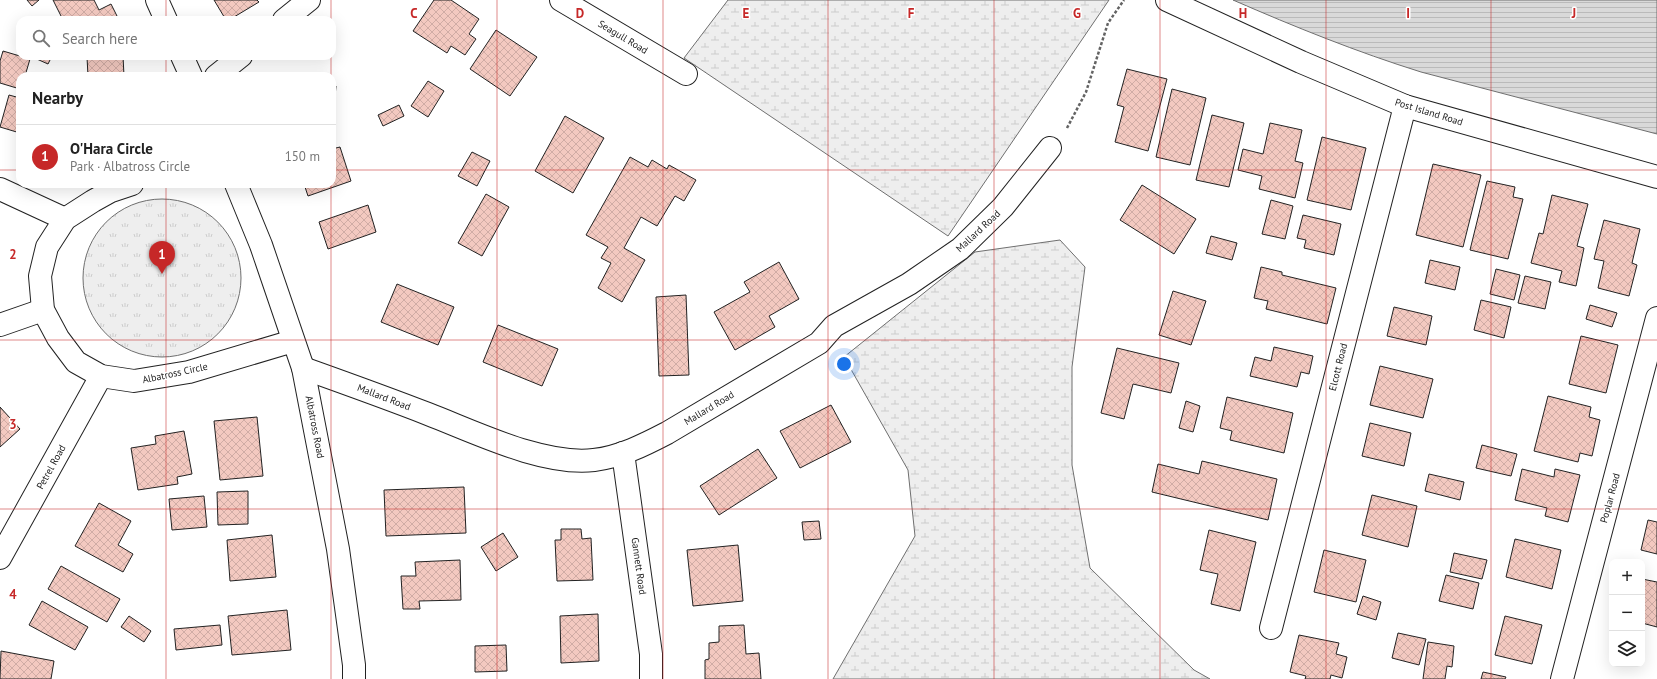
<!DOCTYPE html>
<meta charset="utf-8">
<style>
:root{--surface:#fff;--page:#f2f2f2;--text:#222;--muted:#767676;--line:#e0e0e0;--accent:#c62828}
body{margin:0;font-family:"PT Sans",sans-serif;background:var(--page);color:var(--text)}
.controls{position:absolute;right:12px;bottom:12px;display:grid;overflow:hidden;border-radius:8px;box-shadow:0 4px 16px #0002}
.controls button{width:36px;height:36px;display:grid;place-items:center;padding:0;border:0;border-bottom:1px solid var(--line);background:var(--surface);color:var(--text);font:20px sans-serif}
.you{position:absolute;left:844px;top:364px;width:14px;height:14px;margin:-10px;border:3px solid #fff;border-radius:50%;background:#1a73e8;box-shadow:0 0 0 6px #1a73e833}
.badge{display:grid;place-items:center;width:26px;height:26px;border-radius:50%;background:var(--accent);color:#fff;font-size:13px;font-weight:700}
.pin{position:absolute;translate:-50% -33px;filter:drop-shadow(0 1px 2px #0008)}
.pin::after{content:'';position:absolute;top:21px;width:14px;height:12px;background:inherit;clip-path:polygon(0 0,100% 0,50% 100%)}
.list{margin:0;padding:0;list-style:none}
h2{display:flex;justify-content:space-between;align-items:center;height:52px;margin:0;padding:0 16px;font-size:17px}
h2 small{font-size:13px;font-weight:400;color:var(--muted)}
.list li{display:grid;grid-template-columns:26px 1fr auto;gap:12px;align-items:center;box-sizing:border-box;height:64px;padding:0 16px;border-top:1px solid var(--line)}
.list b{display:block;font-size:15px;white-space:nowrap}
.list p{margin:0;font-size:13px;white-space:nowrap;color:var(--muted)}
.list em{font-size:13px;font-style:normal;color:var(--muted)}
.icon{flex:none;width:22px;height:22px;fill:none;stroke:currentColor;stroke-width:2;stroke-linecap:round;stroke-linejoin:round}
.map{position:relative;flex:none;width:1657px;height:679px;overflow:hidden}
.search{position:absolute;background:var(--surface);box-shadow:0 4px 16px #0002;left:16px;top:16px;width:320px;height:44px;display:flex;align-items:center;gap:10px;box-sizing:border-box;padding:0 14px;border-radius:12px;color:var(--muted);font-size:15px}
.panel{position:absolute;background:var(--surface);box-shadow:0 4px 16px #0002;left:16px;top:72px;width:320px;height:116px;border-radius:12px}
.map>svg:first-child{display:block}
</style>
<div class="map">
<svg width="1657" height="679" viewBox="0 0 1657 679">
<defs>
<pattern id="grass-tufts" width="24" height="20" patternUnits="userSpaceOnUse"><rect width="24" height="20" fill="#eee"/><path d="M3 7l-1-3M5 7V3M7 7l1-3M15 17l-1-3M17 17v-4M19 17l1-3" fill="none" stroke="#ccc"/></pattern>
<pattern id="wetland-marsh" width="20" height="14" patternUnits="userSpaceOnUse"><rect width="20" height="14" fill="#eee"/><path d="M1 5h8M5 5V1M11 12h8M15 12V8" fill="none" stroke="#ccc"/></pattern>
<pattern id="water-rules" width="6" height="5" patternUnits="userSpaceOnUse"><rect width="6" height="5" fill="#d9d9d9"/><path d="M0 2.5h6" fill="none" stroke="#bababa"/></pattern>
<pattern id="building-cross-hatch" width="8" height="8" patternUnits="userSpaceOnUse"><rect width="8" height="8" fill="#f3c9c0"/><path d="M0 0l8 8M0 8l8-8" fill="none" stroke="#d0aca5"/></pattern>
</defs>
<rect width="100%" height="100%" fill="#fff"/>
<circle fill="url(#grass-tufts)" stroke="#6f6f6f" cx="162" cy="278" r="79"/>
<g fill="url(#wetland-marsh)" stroke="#6f6f6f">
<polygon points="728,0 1109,0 948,236 684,58"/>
<polygon points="1060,240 1085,267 1072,367 1072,465 1090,568 1194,670 1210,679 833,679 915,536 908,470 844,357 975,252"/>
</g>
<path fill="url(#water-rules)" stroke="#6f6f6f" d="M1233,0H1657V134L1421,72C1357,52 1295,27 1233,0Z"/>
<g fill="url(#building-cross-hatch)" stroke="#222">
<polygon points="27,0 39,0 32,6"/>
<polygon points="53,0 94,0 99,10 111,4 117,16 109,20 63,20"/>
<polygon points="214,0 257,0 259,2 229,20 226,20"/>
<polygon points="434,0 451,0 479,19 469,34 476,39 465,55 451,46 447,53 413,31"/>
<polygon points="496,30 537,57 510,96 470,69"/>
<polygon points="3,51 30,59 25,76 20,76 20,89 0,83 0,61"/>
<polygon points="30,56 52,56 48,64"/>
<polygon points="123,56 124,76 88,76 87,57"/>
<polygon points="1127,69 1167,79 1148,151 1115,142 1124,107 1117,105"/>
<polygon points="428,81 444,91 428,117 411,106"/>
<polygon points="332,85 336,86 333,119 332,119"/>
<polygon points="1172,89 1206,98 1190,165 1156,157"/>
<polygon points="9,95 20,98 20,133 0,127"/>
<polygon points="399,105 404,116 383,126 378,115"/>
<polygon points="1212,115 1244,123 1229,187 1196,180"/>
<polygon points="565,116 604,138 573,193 535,171"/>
<polygon points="1270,123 1302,130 1295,161 1303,163 1295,198 1259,189 1262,176 1238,170 1243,149 1263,154"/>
<polygon points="1322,137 1366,148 1351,210 1307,200"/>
<polygon points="340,147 351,181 308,196 304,184 332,184 332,149"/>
<polygon points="472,152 490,161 477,186 458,176"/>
<polygon points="630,157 648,167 652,160 667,169 669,165 696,180 684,201 675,196 657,226 641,217 624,248 645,260 622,302 598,288 611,263 601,258 608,247 586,235"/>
<polygon points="1433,164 1481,175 1463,247 1416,235"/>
<polygon points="1487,181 1515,187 1513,197 1523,199 1508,259 1470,250"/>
<polygon points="1142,185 1196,219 1174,254 1120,220"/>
<polygon points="486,194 509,207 482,256 458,243"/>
<polygon points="1552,195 1588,204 1577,246 1584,248 1576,286 1559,282 1562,271 1531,263 1539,233 1543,234"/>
<polygon points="1271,200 1293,206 1285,239 1262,234"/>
<polygon points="368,205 376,232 328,249 319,222"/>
<polygon points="1303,215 1341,224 1334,255 1304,248 1306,240 1297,238"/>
<polygon points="1604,220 1640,229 1632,263 1637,265 1629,296 1598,288 1604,261 1594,259"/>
<polygon points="1211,236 1237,243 1232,260 1206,253"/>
<polygon points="1430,260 1460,267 1455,290 1425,283"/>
<polygon points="779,262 799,299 769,316 775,327 735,350 714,312 750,292 744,282"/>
<polygon points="1261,267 1282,272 1282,275 1336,288 1327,324 1266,309 1268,301 1254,298"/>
<polygon points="1496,269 1520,275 1514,300 1490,294"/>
<polygon points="1525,276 1551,282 1545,309 1518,303"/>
<polygon points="397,284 454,307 438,345 381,322"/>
<polygon points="1173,291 1206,301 1191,345 1159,335"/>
<polygon points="686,295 689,375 659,376 656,297"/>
<polygon points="1481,300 1511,307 1504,338 1474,330"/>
<polygon points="1590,305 1617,313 1612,327 1586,319"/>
<polygon points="1394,307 1432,316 1426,345 1387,336"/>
<polygon points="498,325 558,349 542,386 483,362"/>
<polygon points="1581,336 1618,345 1606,393 1569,384"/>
<polygon points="1274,347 1313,356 1309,374 1301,372 1297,387 1250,376 1255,357 1271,361"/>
<polygon points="1117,348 1179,363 1171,393 1133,384 1124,419 1101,413"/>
<polygon points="1380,366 1433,379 1423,418 1370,405"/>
<polygon points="1548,396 1591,407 1589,417 1600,420 1592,456 1580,453 1578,462 1534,451"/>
<polygon points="1227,397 1293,413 1284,453 1230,440 1232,431 1220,428"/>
<polygon points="1186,401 1200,406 1193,432 1179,428"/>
<polygon points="831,405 851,442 800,468 780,431"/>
<polygon points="0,407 20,429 0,447"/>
<polygon points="257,417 263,476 220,480 214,421"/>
<polygon points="1370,423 1411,433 1404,466 1362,456"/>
<polygon points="184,431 192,474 177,477 178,484 138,490 131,448 156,444 155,436"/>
<polygon points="1482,445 1517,454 1511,476 1476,468"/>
<polygon points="758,449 777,478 719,515 700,486"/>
<polygon points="1202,461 1277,479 1268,520 1152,492 1158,464 1199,474"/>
<polygon points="1522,469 1554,477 1555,469 1580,475 1568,522 1545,516 1547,508 1515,500"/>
<polygon points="1429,474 1464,482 1460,500 1425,491"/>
<polygon points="464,487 466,533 386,536 384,490"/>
<polygon points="248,491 248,524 218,525 217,492"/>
<polygon points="1372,495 1417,506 1408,547 1362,535"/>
<polygon points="204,496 207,527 172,530 169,499"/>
<polygon points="99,503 131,521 118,545 133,554 123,572 75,546"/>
<polygon points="1648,520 1657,522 1657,554 1641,550"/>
<polygon points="819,521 821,539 804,540 802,522"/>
<polygon points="561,529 581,529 582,539 591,538 593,580 557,581 555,540 561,540"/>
<polygon points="1209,530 1256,542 1240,611 1211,604 1218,574 1200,570"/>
<polygon points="503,533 518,557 496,571 481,547"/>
<polygon points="272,535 276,577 230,581 227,540"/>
<polygon points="1515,539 1561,550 1552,589 1506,577"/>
<polygon points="738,545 743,601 693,606 687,550"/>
<polygon points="1324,550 1366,560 1356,602 1314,592"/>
<polygon points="1454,553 1487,560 1482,579 1450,572"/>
<polygon points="460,560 461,600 419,601 420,609 403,609 401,576 416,576 415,562"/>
<polygon points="61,566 120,599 107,622 48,589"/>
<polygon points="1446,575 1479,583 1473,609 1439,601"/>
<polygon points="1642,579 1657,582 1657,627 1642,623"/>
<polygon points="1363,596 1381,602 1376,620 1357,614"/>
<polygon points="42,601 88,627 75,650 29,625"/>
<polygon points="287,610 291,650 232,655 228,616"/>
<polygon points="598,614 599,661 561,663 560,616"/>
<polygon points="129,616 151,631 144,642 121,627"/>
<polygon points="1505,616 1542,625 1532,664 1495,655"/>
<polygon points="220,625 222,645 176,650 174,629"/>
<polygon points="744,625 746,654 759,653 761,679 705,679 705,660 709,659 709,643 719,642 719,626"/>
<polygon points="1398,633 1426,639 1419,665 1392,658"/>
<polygon points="1299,635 1339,643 1336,654 1347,657 1342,678 1331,675 1330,679 1305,679 1306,676 1290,672"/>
<polygon points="1428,642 1454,646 1452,667 1447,666 1445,679 1423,679"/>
<polygon points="506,645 507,671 475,672 475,646"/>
<polygon points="1,651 54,661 51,679 0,679"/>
<polygon points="1483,672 1506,677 1505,679 1481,679"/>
</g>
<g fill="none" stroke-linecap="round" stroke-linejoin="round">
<g stroke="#222" stroke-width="24">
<g id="minor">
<polyline points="157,0 166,20"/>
<polyline points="561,0 686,74"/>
<polyline points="1167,0 1301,62 1405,106 1657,177"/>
<polyline points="284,20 309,0"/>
<polyline points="182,56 191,76"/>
<polyline points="216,76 241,56"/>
<polyline points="132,184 111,191 93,201 65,219 47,247 40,276 43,310 58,338 76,362 101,376 134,381 189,372 293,341"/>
<polyline points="236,184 261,245 303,368 338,549 354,665 354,679"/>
<polyline points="0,189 65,219"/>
<polyline points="0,325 43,310"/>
<path d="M303,368C345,383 387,398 428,414C475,432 543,466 594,460C620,457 644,445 667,433L819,343L834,326L909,284L960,249L1003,207L1050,148"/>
<polyline points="623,453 651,654 651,679"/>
<polyline points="0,558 101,376"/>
<polyline points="1271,628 1405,106"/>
<polyline points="1562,679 1657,318"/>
</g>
</g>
<polyline stroke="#646464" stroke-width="2.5" stroke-dasharray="3 2" stroke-linecap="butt" points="1067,128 1086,92 1108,23 1124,0"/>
<use href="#minor" stroke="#fff" stroke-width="22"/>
</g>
<path fill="none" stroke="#c62828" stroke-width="1" stroke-opacity="0.55" d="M166,0V20M331,0V20M497,0V679M663,0V679M828,0V679M994,0V679M1160,0V679M1326,0V679M1491,0V679M166,56V76M331,56V76M0,170H20M332,170H1657M166,184V679M331,184V679M0,340H1657M0,509H1657"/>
<g text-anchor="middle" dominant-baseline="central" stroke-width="3" stroke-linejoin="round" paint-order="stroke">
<g font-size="10" fill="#222" stroke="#fff">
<text transform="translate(623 37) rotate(31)">Seagull Road</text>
<text transform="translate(1429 112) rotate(17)">Post Island Road</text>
<text transform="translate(978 231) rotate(-43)">Mallard Road</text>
<text transform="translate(1338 367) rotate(-76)">Elcott Road</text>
<text transform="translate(175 373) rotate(-12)">Albatross Circle</text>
<text transform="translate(384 397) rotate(21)">Mallard Road</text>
<text transform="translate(709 408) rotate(-31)">Mallard Road</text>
<text transform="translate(315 427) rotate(79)">Albatross Road</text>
<text transform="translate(51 467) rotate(-61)">Petrel Road</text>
<text transform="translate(1610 498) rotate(-75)">Poplar Road</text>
<text transform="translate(639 566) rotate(82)">Gannett Road</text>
</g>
</g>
<g font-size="13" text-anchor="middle" font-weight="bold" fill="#c62828" stroke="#fff" stroke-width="3" stroke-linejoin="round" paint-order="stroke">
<text x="414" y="18">C</text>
<text x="580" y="18">D</text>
<text x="746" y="18">E</text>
<text x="911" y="18">F</text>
<text x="1077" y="18">G</text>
<text x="1243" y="18">H</text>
<text x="1408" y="18">I</text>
<text x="1574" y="18">J</text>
<text x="13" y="259">2</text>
<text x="13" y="429">3</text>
<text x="13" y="599">4</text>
</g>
</svg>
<div class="controls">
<button>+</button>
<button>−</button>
<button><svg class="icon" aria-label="layers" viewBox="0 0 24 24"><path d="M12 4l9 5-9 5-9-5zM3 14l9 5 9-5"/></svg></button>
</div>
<div class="you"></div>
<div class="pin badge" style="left:162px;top:274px">1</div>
<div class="search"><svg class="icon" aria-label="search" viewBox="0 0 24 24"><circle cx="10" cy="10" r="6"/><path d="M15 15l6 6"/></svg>Search here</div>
<section class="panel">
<h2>Nearby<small></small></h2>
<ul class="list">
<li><span class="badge">1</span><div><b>O'Hara Circle</b><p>Park · Albatross Circle</p></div><em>150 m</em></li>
</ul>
</section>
</div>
